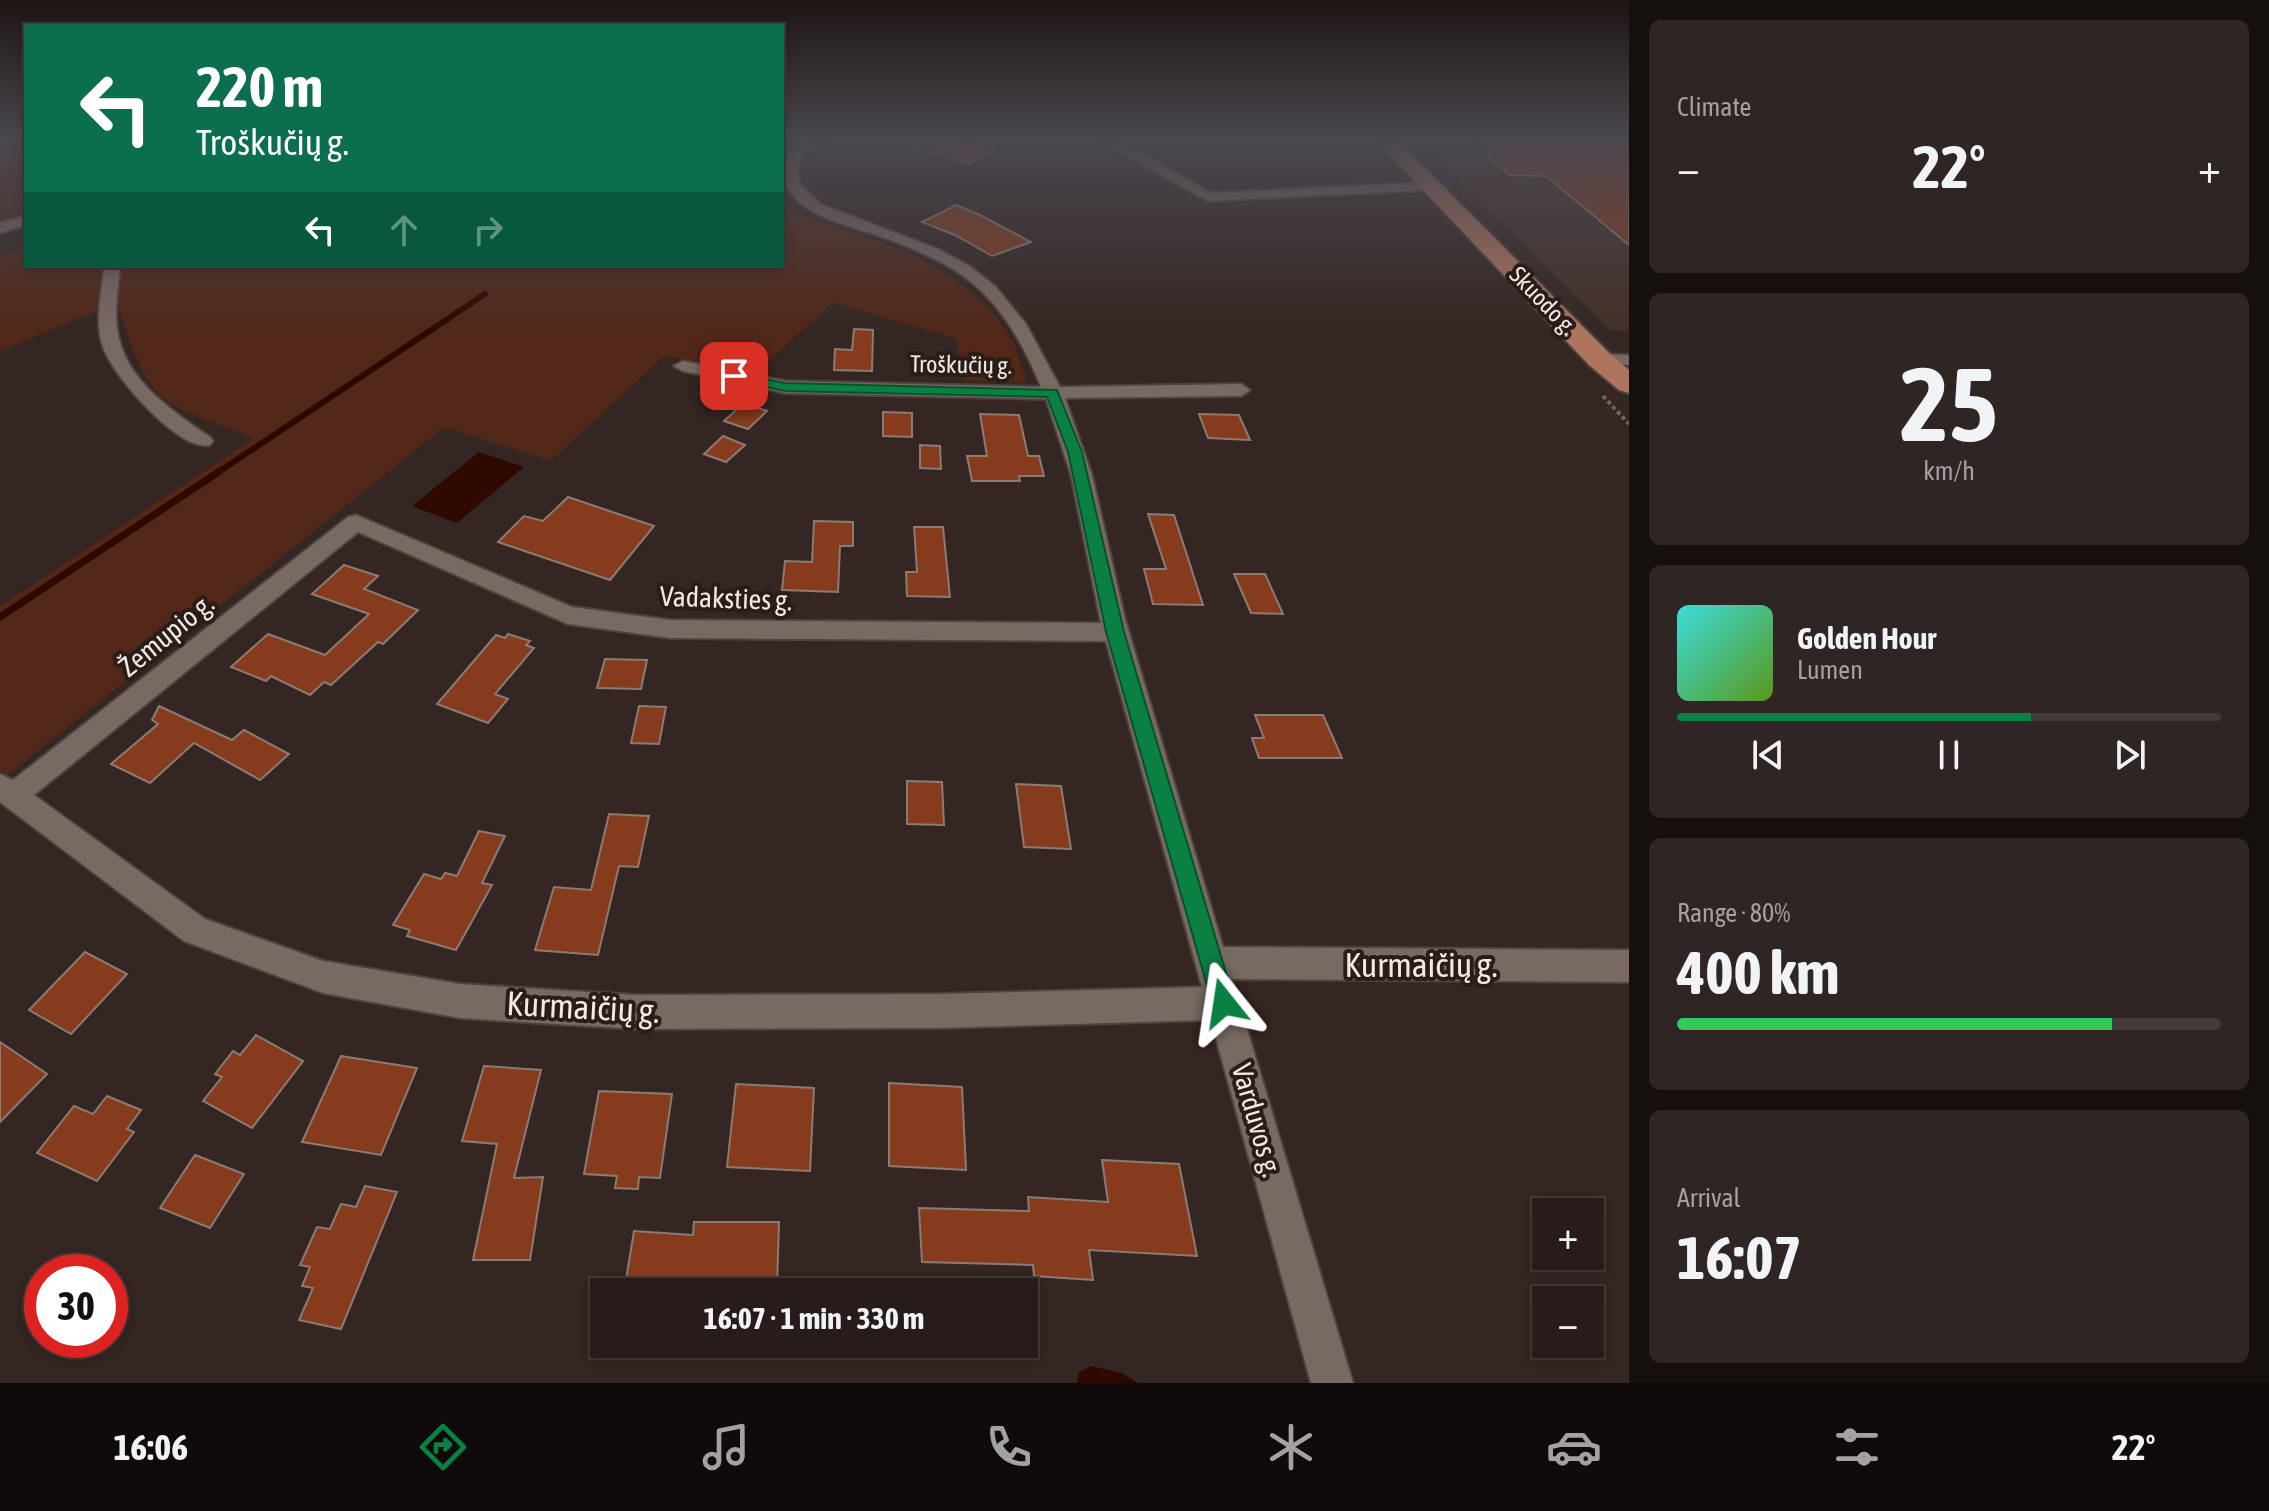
<!DOCTYPE html>
<html lang="en">
<head>
<meta charset="utf-8">
<style>
  body { margin:0; font-family:"Asap Condensed",sans-serif; background:#2f2523; color:#f1f3f6; height:100vh; display:flex; flex-direction:column; font-size:30px; white-space:nowrap }
  * { box-sizing:border-box; margin:0 }
  p { font-size:26px; color:#a4a1a2 }
  .icon { flex:none; width:44px; height:44px; fill:none; stroke:currentColor; stroke-width:2; stroke-linecap:round; stroke-linejoin:round }
  .map { position:relative; flex:1; overflow:hidden }
  .sheet { display:flex; flex-direction:column; gap:20px; padding:20px; background:#150f0e; width:640px }
  .sheet>* { flex:none }
  .top-card { position:absolute; left:24px; top:24px; width:760px; height:244px; border-radius:0px; box-shadow:0 4px 12px #0003,0 0 0 2px #433a39; background:#0b6e4f; color:#fff; overflow:hidden }
  .tools { position:absolute; left:1532px; top:1198px; display:grid; gap:16px }
  .tools a { display:grid; place-items:center; width:72px; height:72px; border-radius:0px; background:#271c1a; box-shadow:0 4px 12px #0003,0 0 0 2px #433a39; font-size:40px }
  .speed { position:absolute; left:24px; top:1254px; display:flex; gap:16px; font-size:40px; font-weight:700; text-align:center }
  .speed>* { display:grid; place-content:center; width:104px; height:104px; border-radius:50%; background:#271c1a; box-shadow:0 4px 12px #0003,0 0 0 2px #433a39; line-height:1 }
  .speed .limit { border:12px solid #d22; background:#fff; color:#111 }
  .pin { position:absolute; display:grid; place-items:center; width:68px; height:68px; color:#fff; margin:-34px; border-radius:16px; box-shadow:0 4px 12px #0006 }
  .me { position:absolute; width:88px; margin:-44px; rotate:345deg; stroke-linejoin:round; filter:drop-shadow(0 0 6px #0008) }
  .turn { display:flex; align-items:center; gap:28px; height:168px; padding:0 40px; font-size:36px }
  .turn .icon { width:104px; height:104px; stroke-width:2.5 }
  .turn b { display:block; font-size:56px; line-height:68px }
  .lanes { display:flex; align-items:center; height:76px; padding:0 40px; background:#0003; justify-content:center; gap:40px; direction:ltr }
  .lanes .off { opacity:.35 }
  .big { font-size:60px; font-weight:700; line-height:1.1 }
  .sheet .card { flex:1; display:flex; flex-direction:column; justify-content:center; gap:12px; min-width:0; padding:0 28px; border-radius:12px; background:#2f2523 }
  .sheet .dial { align-items:center; gap:0 }
  .dial b { font-size:104px; line-height:1 }
  .song { display:flex; align-items:center; gap:24px }
  .cover { width:96px; height:96px; border-radius:12px; background:linear-gradient(135deg,hsl(180 70% 55%),hsl(90 70% 35%)) }
  .played { height:8px; border-radius:4px; background:linear-gradient(90deg,#0b8043 65%,#433a39 65%) }
  .keys { display:flex; justify-content:space-around; direction:ltr }
  .heat { display:flex; justify-content:space-between; align-items:center; font-size:44px; direction:ltr }
  .charge { height:12px; border-radius:6px; background:linear-gradient(90deg,#34c759 80%,#433a39 0) }
  .trip { position:absolute; left:590px; top:1278px; width:448px; height:80px; border-radius:0px; background:#271c1a; box-shadow:0 4px 12px #0003,0 0 0 2px #433a39; font-weight:700; line-height:80px; text-align:center }
  .dock { display:flex; height:128px; justify-content:space-around; align-items:center; background:#100b0a; color:#a4a1a2 }
  .dock .icon { width:56px; height:56px }
  .dock .active { color:#0b8043 }
  .dock b { font-size:36px; color:#f1f3f6 }
  main { display:flex; flex:1; min-height:0 }
  .map>svg:first-child { display:block }
  .built { fill:#433029 }
  .green { fill:#512718 }
  .water { fill:#2f0800 }
  .lines { fill:none; stroke-linecap:round; stroke-linejoin:round }
  .stream-far1 { stroke:#2f0800; stroke-width:6 }
  .stream { stroke:#2f0800; stroke-width:7 }
  .building { fill:#863b1d; stroke:#8b7b75; stroke-width:2 }
  .minor-casing { stroke:#4f433f; stroke-width:4 }
  .primary-casing { stroke:#4f433f; stroke-width:4 }
  .path { stroke:#706460; stroke-width:4; stroke-dasharray:4 3; stroke-linecap:butt }
  .minor { fill:#796963; fill-rule:evenodd }
  .primary { fill:#af745e; fill-rule:evenodd }
  .route { fill:#0b8043; stroke:#07532c; stroke-width:2 }
  .labels { text-anchor:middle; stroke-width:8; stroke-linejoin:round; paint-order:stroke }
  .far-street-label { font-size:24px; fill:#f2e8e5; stroke:#2a1d18 }
  .street-label { font-size:28px; fill:#f2e8e5; stroke:#2a1d18 }
  .near-street-label { font-size:34px; fill:#f2e8e5; stroke:#2a1d18 }
</style>
</head>
<body>
<main>
<div class="map">
<svg width="1629" height="1383" viewBox="0 0 1629 1383">
  <rect width="100%" height="100%" fill="#342622"/>
  <path class="built" d="M1417,140H1629V331L1610,330Z"/>
  <g class="green">
    <path d="M0,140H26V216L0,224Z"/>
    <path d="M782,201C796,217 823,222 843,229C907,250 972,276 1010,336C1018,350 1021,368 1027,383L965,381L956,339L832,302L757,373L664,356L551,461L445,427L0,781V606L254,438C228,427 198,419 173,405C142,388 126,334 118,302L0,351V256L26,248V266H782Z"/>
  </g>
  <g class="water">
    <path d="M479,452L524,467L457,523L412,506Z"/>
    <path d="M1091,1366L1122,1373L1138,1383H1077L1078,1373Z"/>
  </g>
  <g class="lines">
    <path class="stream-far1" d="M217,473L485,294"/>
    <path class="stream" d="M0,617L220,471"/>
  </g>
  <g class="building">
    <path d="M909,140H962L995,149L970,164L908,145Z"/>
    <path d="M1469,140H1629V245L1546,176L1510,175Z"/>
    <path d="M956,205L980,215L1031,242L992,256L957,236L922,222Z"/>
    <path d="M854,329L873,330L872,371L834,370L835,349L852,350Z"/>
    <path d="M744,403L767,411L748,429L724,421Z"/>
    <path d="M883,412L912,413V437L883,436Z"/>
    <path d="M980,414L1019,415L1028,456H1039L1044,476H1019L1020,481H972L967,456H987Z"/>
    <path d="M1199,414L1239,415L1250,440L1208,438Z"/>
    <path d="M723,436L745,445L726,462L704,454Z"/>
    <path d="M920,445L940,446L941,469L920,468Z"/>
    <path d="M568,497L654,526L610,580L498,542L524,516L543,521Z"/>
    <path d="M1148,514L1174,515L1203,605L1153,604L1144,569H1166Z"/>
    <path d="M814,521L853,522V546H840L838,592L782,590L785,561L812,562Z"/>
    <path d="M914,527H943L950,597L907,596L906,572H917Z"/>
    <path d="M344,565L378,576L364,589L418,610L383,644L378,642L331,685L324,682L310,695L271,676L266,681L231,667L268,634L325,655L369,614L312,594Z"/>
    <path d="M1234,574H1265L1283,614L1251,613Z"/>
    <path d="M508,634L530,641L526,645L534,648L495,694L508,699L488,723L437,704L496,635L505,638Z"/>
    <path d="M605,659L647,660L641,689L597,688Z"/>
    <path d="M159,706L232,740L244,730L289,754L260,780L194,743L150,783L111,764L158,724L152,720Z"/>
    <path d="M639,706L666,707L659,744L631,743Z"/>
    <path d="M1255,715H1323L1342,758H1259L1252,738H1264Z"/>
    <path d="M907,781L942,782L944,825L907,824Z"/>
    <path d="M1016,784L1061,786L1071,849L1024,847Z"/>
    <path d="M609,814L649,816L638,867L619,866L598,955L535,950L554,887L591,890Z"/>
    <path d="M479,831L505,836L482,883L492,885L456,950L407,936L410,930L393,925L424,874L441,879L445,873L457,876Z"/>
    <path d="M85,952L127,974L71,1034L29,1010Z"/>
    <path d="M256,1035L303,1061L252,1128L203,1101L222,1077L215,1074L233,1051L240,1055Z"/>
    <path d="M0,1042L47,1074L0,1122Z"/>
    <path d="M341,1056L417,1068L381,1155L302,1142Z"/>
    <path d="M484,1066L541,1070L514,1178L543,1177L530,1260H473L497,1144L462,1141Z"/>
    <path d="M889,1083L962,1087L966,1170L889,1166Z"/>
    <path d="M736,1084L814,1088L810,1171L727,1167Z"/>
    <path d="M599,1091L672,1094L660,1178L639,1177L638,1189L615,1188L617,1176L584,1174Z"/>
    <path d="M107,1096L141,1110L127,1129L134,1132L97,1181L37,1153L74,1106L93,1114Z"/>
    <path d="M195,1155L244,1174L210,1228L160,1208Z"/>
    <path d="M1102,1160L1179,1164L1197,1256L1089,1250L1093,1280L1034,1276L1033,1265L922,1262L919,1208L1029,1211L1028,1197L1108,1202Z"/>
    <path d="M365,1186L397,1192L341,1329L299,1320L313,1288L302,1286L310,1267L300,1265L317,1227L330,1229L341,1204L356,1207Z"/>
    <path d="M694,1222H779L777,1287H666L665,1292H624L634,1231L693,1235Z"/>
  </g>
  <g class="lines">
    <defs>
      <g id="minor">
        <path d="M816,140H833L802,154L798,167L799,183L820,204L938,249L971,267L996,287L1026,324L1060,387L1241,384L1250,390L1241,396L1065,398L1092,475L1125,619L1223,947L1629,950V982L1232,979L1353,1383H1311L1211,1020L939,1028L636,1029L460,1018L323,993L184,941L0,802V774L13,780L348,517L356,515L572,607L670,620L1101,623L1071,475L1046,399L785,393L683,371L674,366L683,361L785,381L1041,387C1025,348 1004,308 970,281C946,262 916,250 888,239C849,224 764,212 789,152ZM358,532L568,624L670,638L1106,641L1202,987L939,994L636,995L460,984L323,961L205,919L34,795Z"/>
        <path d="M1090,140H1107L1137,150L1211,193L1432,182L1439,186L1432,190L1208,201L1127,156Z"/>
        <path d="M26,216V225L0,233V223Z"/>
        <path d="M104,266H120C119,286 114,307 117,328C123,379 171,410 210,437L213,441L210,445C180,453 112,375 103,347C94,321 102,293 104,266Z"/>
        <path d="M1599,354L1629,355V365L1593,363L1590,359Z"/>
      </g>
      <path id="primary" d="M1376,140H1397L1609,353L1629,370V393L1619,390L1589,365Z"/>
    </defs>
    <use href="#minor" class="minor-casing"/>
    <use href="#primary" class="primary-casing"/>
    <path class="path" d="M1603,396L1629,424"/>
    <use href="#minor" class="minor"/>
    <use href="#primary" class="primary"/>
  </g>
  <linearGradient id="sky" x2="0" y2="1"><stop stop-color="#1d1513"/><stop offset="0.42" stop-color="#4a474f"/><stop offset="1" stop-color="#4a474f" stop-opacity="0"/></linearGradient>
  <rect width="1629" height="333" fill="url(#sky)"/>
  <path class="route" d="M734,373L785,383L1057,390L1082,452L1124,632L1235,1003L1232,1011L1224,1015L1216,1011L1212,1003L1106,632L1068,452L1047,397L785,391L730,379L728,376Z"/>
  <g class="labels">
    <g class="far-street-label">
      <text transform="translate(1543 301) rotate(46)" y="8">Skuodo g.</text>
      <text transform="translate(961 365) rotate(1)" y="8">Troškučių g.</text>
    </g>
    <g class="street-label">
      <text transform="translate(726 598) rotate(2)" y="10">Vadaksties g.</text>
      <text transform="translate(166 635) rotate(-39)" y="10">Žemupio g.</text>
      <text transform="translate(1257 1120) rotate(74)" y="10">Varduvos g.</text>
    </g>
    <g class="near-street-label">
      <text x="1421" y="977">Kurmaičių g.</text>
      <text transform="translate(583 1007) rotate(3)" y="12">Kurmaičių g.</text>
    </g>
  </g>
</svg>
<div class="tools">
<a>+</a>
<a>−</a>
</div>
<div class="speed"><div class="limit">30</div></div>
<div class="pin" style="left:734px;top:376px;background:#d93025"><svg class="icon" aria-label="arrive" viewBox="0 0 24 24"><path d="M6 21V4h12l-3 4 3 4H6"/></svg></div>
<svg class="me" style="left:1224px;top:1003px" viewBox="-20 -20 40 40"><path d="M0-17L14 15 0 8-14 15z" fill="#0b8043" stroke="#fff" stroke-width="4"/></svg>
<div class="trip">16:07 · 1 min · 330 m</div>
<div class="top-card">
<div class="turn"><svg class="icon" aria-label="left" viewBox="0 0 24 24"><path d="M17 20v-9H6M10 6l-5 5 5 5"/></svg><div><b>220 m</b>Troškučių g.</div></div>
<div class="lanes"><svg class="icon" aria-label="left" viewBox="0 0 24 24"><path d="M17 20v-9H6M10 6l-5 5 5 5"/></svg><svg class="icon off" aria-label="ahead" viewBox="0 0 24 24"><path d="M12 20V5M6 11l6-6 6 6"/></svg><svg class="icon off" aria-label="right" viewBox="0 0 24 24"><path d="M7 20v-9h11M14 6l5 5-5 5"/></svg></div>
</div>
</div>
<section class="sheet">
<div class="card"><p>Climate</p>
<div class="heat"><a>−</a><b class="big">22°</b><a>+</a></div>
</div>
<div class="card dial"><b>25</b><p>km/h</p></div>
<div class="card">
<div class="song"><i class="cover"></i><div><b>Golden Hour</b><p>Lumen</p></div></div>
<div class="played"></div>
<div class="keys"><svg class="icon" aria-label="previous" viewBox="0 0 24 24"><path d="M18 5L8 12l10 7zM5 5v14"/></svg><svg class="icon" aria-label="pause" viewBox="0 0 24 24"><path d="M8 5v14M16 5v14"/></svg><svg class="icon" aria-label="next" viewBox="0 0 24 24"><path d="M6 5l10 7-10 7zM19 5v14"/></svg></div>
</div>
<div class="card"><p>Range · 80%</p><b class="big">400 km</b><div class="charge"></div></div>
<div class="card"><p>Arrival</p><b class="big">16:07</b></div>
</section>
</main>
<nav class="dock">
<b>16:06</b>
<svg class="icon active" aria-label="directions" viewBox="0 0 24 24"><path d="M12 3l9 9-9 9-9-9zM9 14v-3h6M13 9l2 2-2 2"/></svg>
<svg class="icon" aria-label="music" viewBox="0 0 24 24"><path d="M9 18V5l10-2v13"/><circle cx="6" cy="18" r="3"/><circle cx="16" cy="16" r="3"/></svg>
<svg class="icon" aria-label="phone" viewBox="0 0 24 24"><path d="M5 4h4l2 5-3 2q2 4 5 5l2-3 5 2v4C11 20 4 13 5 4z"/></svg>
<svg class="icon" aria-label="climate" viewBox="0 0 24 24"><path d="M12 3v18M4 7l16 10M4 17L20 7"/></svg>
<svg class="icon" aria-label="car" viewBox="0 0 24 24"><path d="M5 17H2v-5l4-1 3-4h7l3 4 3 1v5h-3M9 17h6M6 11h13"/><circle cx="7" cy="17" r="2"/><circle cx="17" cy="17" r="2"/></svg>
<svg class="icon" aria-label="filters" viewBox="0 0 24 24"><path d="M4 7h16M4 17h16"/><circle cx="9" cy="7" r="2"/><circle cx="15" cy="17" r="2"/></svg>
<b>22°</b>
</nav>
</body>
</html>
